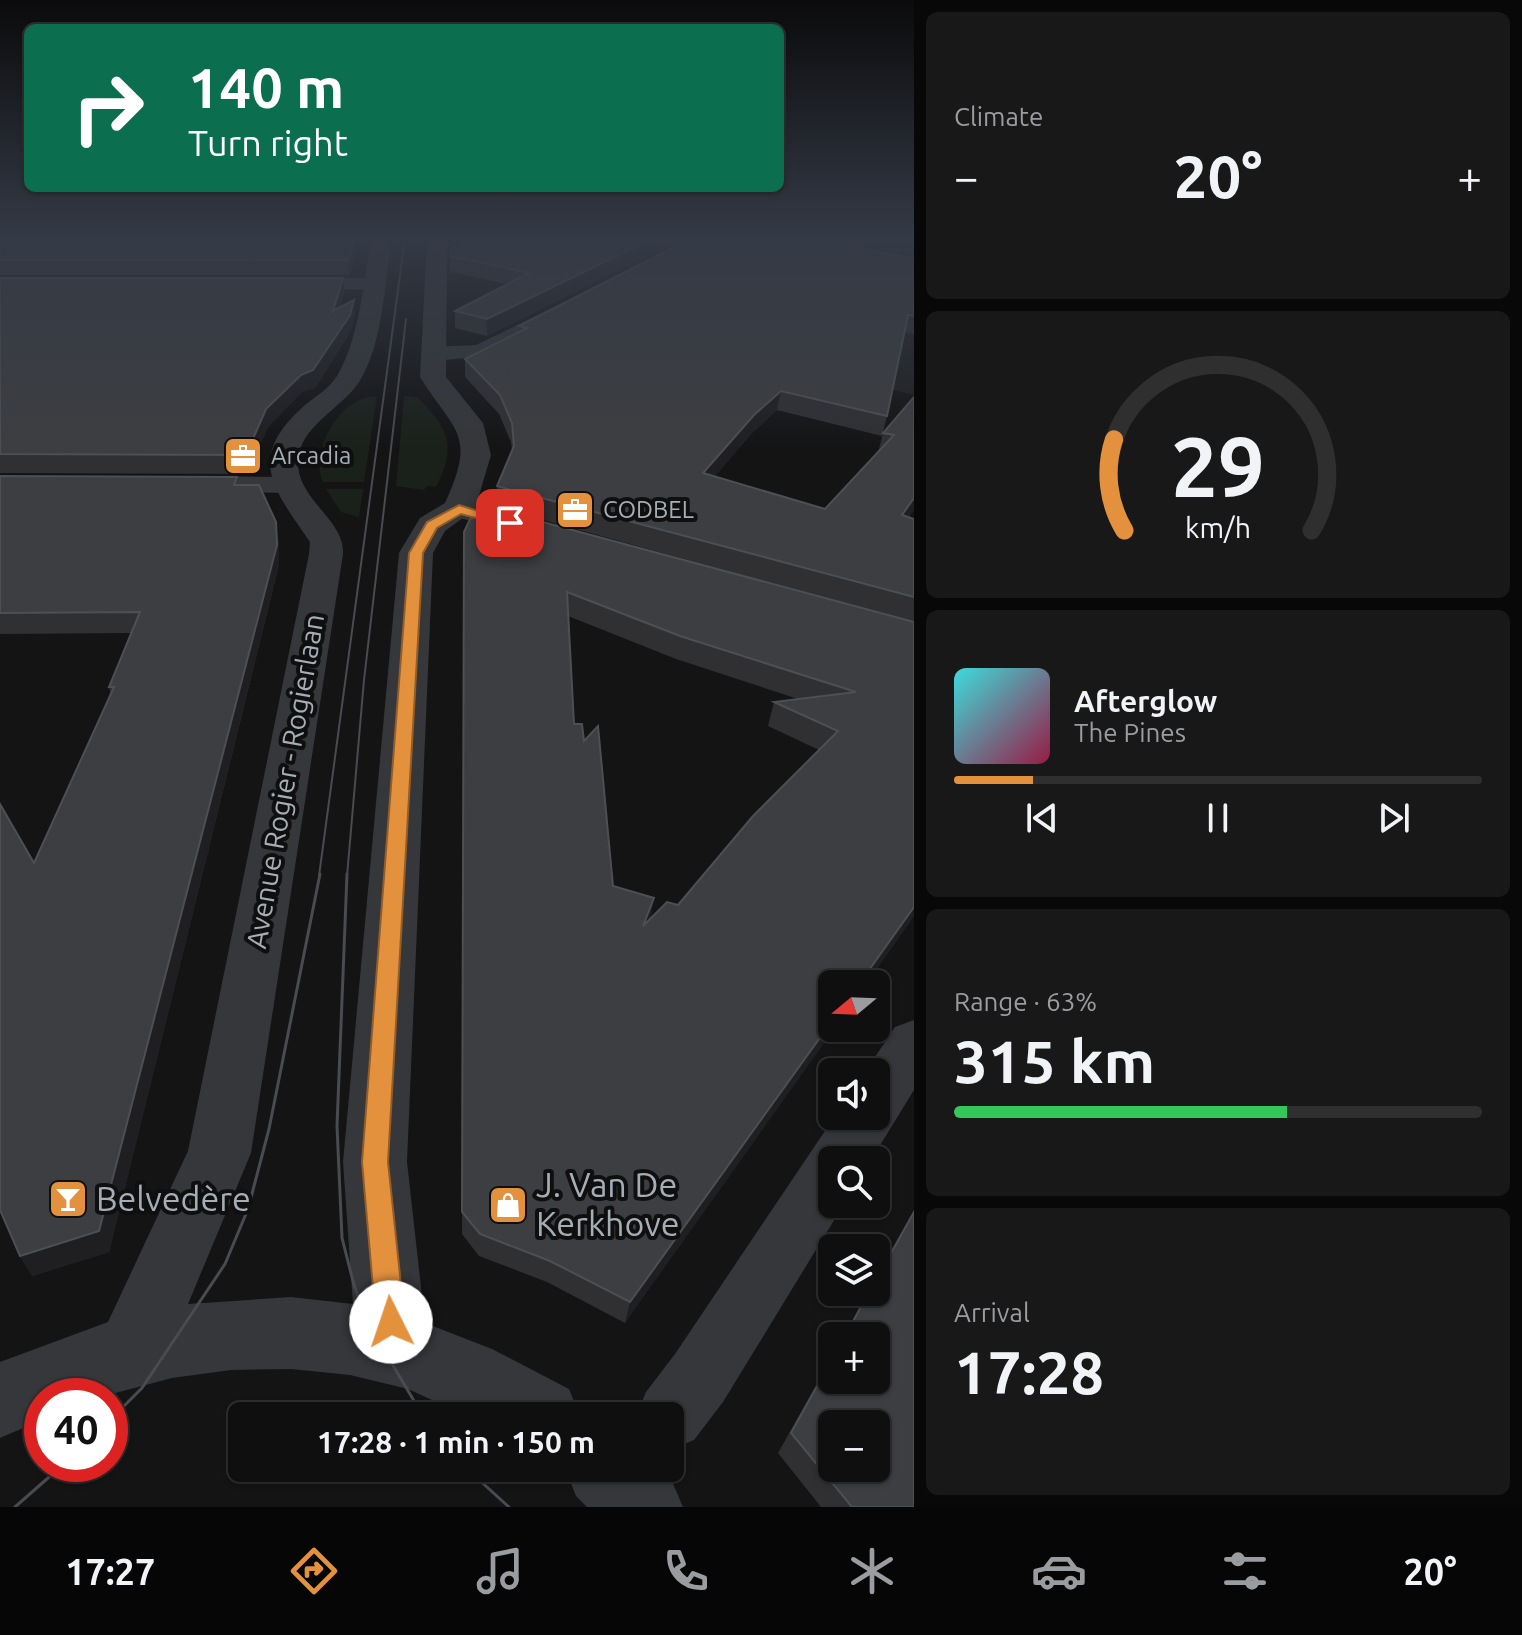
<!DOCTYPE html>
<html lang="en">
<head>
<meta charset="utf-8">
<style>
  body { margin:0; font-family:Ubuntu,sans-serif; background:#181819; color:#f1f3f6; height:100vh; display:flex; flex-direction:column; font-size:30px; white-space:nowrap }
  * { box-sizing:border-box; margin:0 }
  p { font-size:26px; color:#9b9c9f }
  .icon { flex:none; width:44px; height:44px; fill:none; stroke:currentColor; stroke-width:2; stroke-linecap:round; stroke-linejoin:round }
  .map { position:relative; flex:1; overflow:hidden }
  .details { display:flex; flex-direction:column; gap:12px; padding:12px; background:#080809; width:608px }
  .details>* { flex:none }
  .hud { position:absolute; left:24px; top:24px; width:760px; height:168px; border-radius:12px; box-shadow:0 2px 6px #0004,0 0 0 2px #2f2f30; background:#0b6e4f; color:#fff; overflow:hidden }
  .needle { width:52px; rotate:251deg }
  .controls { position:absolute; left:818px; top:970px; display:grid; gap:16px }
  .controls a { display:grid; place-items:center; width:72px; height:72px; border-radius:12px; background:#0f0f10; box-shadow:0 2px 6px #0004,0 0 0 2px #2f2f30; font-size:40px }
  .speed { position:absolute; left:24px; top:1378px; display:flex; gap:16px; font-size:40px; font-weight:700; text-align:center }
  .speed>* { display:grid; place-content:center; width:104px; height:104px; border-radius:50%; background:#0f0f10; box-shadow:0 2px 6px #0004,0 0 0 2px #2f2f30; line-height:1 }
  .speed .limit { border:12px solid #d22; background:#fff; color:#111 }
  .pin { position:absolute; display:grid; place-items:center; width:68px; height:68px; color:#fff; margin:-34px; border-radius:16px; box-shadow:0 4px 12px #0006 }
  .me { position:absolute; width:88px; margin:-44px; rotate:356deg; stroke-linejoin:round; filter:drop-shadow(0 0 6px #0008) }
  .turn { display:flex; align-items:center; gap:28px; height:168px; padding:0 32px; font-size:36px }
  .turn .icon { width:104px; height:104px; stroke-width:2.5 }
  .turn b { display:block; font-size:56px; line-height:68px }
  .big { font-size:60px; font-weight:600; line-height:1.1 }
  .details .tile { flex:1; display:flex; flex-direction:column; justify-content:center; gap:12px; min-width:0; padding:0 28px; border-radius:12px; background:#181819 }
  .details .dial { align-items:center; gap:0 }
  .dial svg { height:208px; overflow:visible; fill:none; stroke:#2f2f30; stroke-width:7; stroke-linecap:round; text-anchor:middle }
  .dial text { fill:#f1f3f6; stroke:none }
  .song { display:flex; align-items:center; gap:24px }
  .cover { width:96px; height:96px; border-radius:12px; background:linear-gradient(135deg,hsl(180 70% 55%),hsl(340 70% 35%)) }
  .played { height:8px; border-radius:4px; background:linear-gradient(90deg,#e4913d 15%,#2f2f30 15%) }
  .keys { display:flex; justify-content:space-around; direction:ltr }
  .heat { display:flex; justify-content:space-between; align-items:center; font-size:44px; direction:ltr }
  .charge { height:12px; border-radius:6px; background:linear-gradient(90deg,#34c759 63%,#2f2f30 0) }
  .trip { position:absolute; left:228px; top:1402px; width:456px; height:80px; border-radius:12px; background:#0f0f10; box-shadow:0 2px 6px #0004,0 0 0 2px #2f2f30; font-weight:600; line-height:80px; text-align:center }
  .menu { display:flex; height:128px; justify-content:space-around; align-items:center; background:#060606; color:#9b9c9f }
  .menu .icon { width:56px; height:56px }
  .menu .active { color:#e4913d }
  .menu b { font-size:36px; color:#f1f3f6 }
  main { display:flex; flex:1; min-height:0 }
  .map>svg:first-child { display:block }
  .built { fill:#202022 }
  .green { fill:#1a201a }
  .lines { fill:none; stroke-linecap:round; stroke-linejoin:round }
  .minor { fill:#35373a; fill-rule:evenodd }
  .tertiary { fill:#35373a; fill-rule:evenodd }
  .tram-far1 { stroke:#484b4f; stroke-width:2 }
  .tram { stroke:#484b4f; stroke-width:3 }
  .wall { fill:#303033; fill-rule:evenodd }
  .shaded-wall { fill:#1f1f21 }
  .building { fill:#3d3e41; stroke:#4d4f53; stroke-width:2; fill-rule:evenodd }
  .route { fill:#e4913d; stroke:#945e28; stroke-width:2 }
  .labels { text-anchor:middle; stroke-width:8; stroke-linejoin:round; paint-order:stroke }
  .far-poi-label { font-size:24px; fill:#a6adb5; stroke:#0f0f10; text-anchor:start }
  .street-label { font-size:28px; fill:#a6adb5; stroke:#0f0f10 }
  .near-poi-label { font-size:34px; fill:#a6adb5; stroke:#0f0f10; text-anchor:start }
</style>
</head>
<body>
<main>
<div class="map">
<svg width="914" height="1507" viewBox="0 0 914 1507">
  <rect width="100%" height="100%" fill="#141415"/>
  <path class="built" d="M914,309V395L865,383Z"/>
  <g class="green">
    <path d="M377,396L364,482H323C309,450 340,396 377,396Z"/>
    <path d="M404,396L417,397C448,428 458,445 436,487L427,486L424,490L396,486Z"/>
    <path d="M326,489H363L359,517L341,512Z"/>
  </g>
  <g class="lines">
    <g class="minor">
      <path d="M288,278H372L382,284L372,290L281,288L278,284Z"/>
      <path d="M567,301L574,303L577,307L574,311L489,356L432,361L421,354L432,347L476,345Z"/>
      <path d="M186,476L286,477L296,479L300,485L296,491L286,493L176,490L172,484L176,478Z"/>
      <path d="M459,500L548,524L552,530L548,536L537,539L449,515L444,509L449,503Z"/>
      <path d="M914,1020V1090L871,1160H832V1204H844L723,1402L694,1440L670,1450V1416H636L646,1392L675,1354L835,1116H876V1072H865L895,1027Z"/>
    </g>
    <g class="tertiary">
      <path d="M372,238H392C384,283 384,342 359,382C342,409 298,426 298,463C298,500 345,520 343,554L251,1153L188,1304L291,1297L353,1304L343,1162L399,553L420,518L445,503C477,433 455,433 420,377L427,238H447L446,377L483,423L491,455L475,509L445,531L433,553L407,1162L425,1323L492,1349L569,1389L580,1416H467L408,1389L350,1375L291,1369L231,1370L172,1378L104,1396H42V1420L0,1438V1362L108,1322L188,1151L309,554L310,542C273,488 245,458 305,405C316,396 329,389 337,376C360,337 363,282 372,238Z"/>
      <path d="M565,1468H660L671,1479L683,1507H587L576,1496Z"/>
    </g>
    <g class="tram-far1">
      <path d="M319,876L405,238"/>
      <path d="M347,876L364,680L406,319"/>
    </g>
    <g class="tram">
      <path d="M347,874L337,1126L342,1238L354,1285L369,1325L423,1416"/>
      <path d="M110,1420L142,1388L225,1264L248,1209L269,1129L320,874"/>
      <path d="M466,1468L509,1507"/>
      <path d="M15,1507L64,1464"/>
    </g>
  </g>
  <g class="wall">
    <path d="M0,238H361L349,275H0Z"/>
    <path d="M682,238L487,336L455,328V311L507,284L450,272V250Z"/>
    <path d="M813,238H914V256Z"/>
    <path d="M914,258V334L904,332L887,416L882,436L777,410L751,434L715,476L825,509L878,453L883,433L914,397V510L909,517L914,519V916L866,984H832L625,1323L547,1282L479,1256L462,1234L464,532L895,617L496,507L497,486L512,451L511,442L499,414L465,377V359L519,332V326ZM568,616L676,659L798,699L774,702L768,726L819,750L678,905L650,919L654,898L613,886L584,741L574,724Z"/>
    <path d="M0,278H343L344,293L340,307L354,300L355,315L351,331L315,388L302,392L268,427L248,474L0,473Z"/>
    <path d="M0,476L239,485L279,542V565L109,1252L32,1276L20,1256L34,863L111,694L109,687L131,633L0,634Z"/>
    <path d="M914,1210V1507H821L778,1453L832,1357V1380L876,1336H844L868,1292H876V1278Z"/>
  </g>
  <g class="shaded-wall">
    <path d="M356,238H361L349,275L348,260Z"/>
    <path d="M654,238H682L487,336V319Z"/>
    <path d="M343,278L344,293L334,327L333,311Z"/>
    <path d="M354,300L355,315L351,331L315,388L302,392L268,427L248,474L246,455L266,409Z"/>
    <path d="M781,391L777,410L751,434L700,494L703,473L754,415Z"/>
    <path d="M914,498V510L895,537L902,515Z"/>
    <path d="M276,522L279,542V565L109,1252L32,1276L20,1256Z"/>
    <path d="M654,898L650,923L643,926Z"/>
    <path d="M914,907V916L866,984H859Z"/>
    <path d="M832,1021V1028H835L625,1323L630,1302Z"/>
  </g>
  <g class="building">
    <path d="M0,238H356L348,260H0Z"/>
    <path d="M473,238H654L487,319L455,311L529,273L450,256V250Z"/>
    <path d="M692,238H806L914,258V316L908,315L887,416L781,391L754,415L703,473L825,509L894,435L883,433L914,397V498L902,515L914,519V597L497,486L514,446L512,423L500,395L465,359L527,328L519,326Z"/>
    <path d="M0,278H343L333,311L354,300L350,315L313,370L301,375L266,409L246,455L0,454Z"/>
    <path d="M0,476L237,477L234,485H259L276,522L277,545L99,1231L20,1256L0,1210V804L34,863L114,687H109L140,612L0,613Z"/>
    <path d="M487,507L914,622V907L859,984H832V1021L630,1302L550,1261L480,1234L462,1212L464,532L470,519L482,516ZM567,592L680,636L856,692L774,702L838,731L753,816L678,905L667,902L643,926L654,898L613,886L598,726L584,741L582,724H574Z"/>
    <path d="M914,1212V1507H852L791,1433L832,1359V1380H876V1336H845L869,1292H876V1280ZM832,1424H876V1468H832Z"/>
  </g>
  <linearGradient id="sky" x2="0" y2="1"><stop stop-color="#0b0b0c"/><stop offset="0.53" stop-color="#343a46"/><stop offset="1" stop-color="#343a46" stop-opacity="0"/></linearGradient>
  <rect width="914" height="449" fill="url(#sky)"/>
  <path class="route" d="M459,505L517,523L510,527L461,514L437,528L423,553L388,1162L405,1322L401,1332L391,1337L380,1332L376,1322L362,1162L409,553L427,522Z"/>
  <defs>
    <symbol id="office-square" viewBox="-11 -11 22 22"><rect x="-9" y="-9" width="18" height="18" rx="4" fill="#e4913d" stroke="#0f0f10"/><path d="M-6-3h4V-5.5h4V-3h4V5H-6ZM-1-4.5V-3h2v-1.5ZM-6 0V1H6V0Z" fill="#fff"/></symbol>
    <symbol id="bar-square" viewBox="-11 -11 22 22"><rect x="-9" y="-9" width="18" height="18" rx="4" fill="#e4913d" stroke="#0f0f10"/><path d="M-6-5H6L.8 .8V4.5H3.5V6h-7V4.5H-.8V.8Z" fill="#fff"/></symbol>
    <symbol id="shop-square" viewBox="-11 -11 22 22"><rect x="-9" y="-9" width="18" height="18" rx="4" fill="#e4913d" stroke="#0f0f10"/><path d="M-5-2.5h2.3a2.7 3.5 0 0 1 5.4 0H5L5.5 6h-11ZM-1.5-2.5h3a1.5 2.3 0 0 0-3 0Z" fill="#fff"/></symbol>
  </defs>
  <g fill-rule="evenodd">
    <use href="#office-square" x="221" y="434" width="44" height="44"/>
    <use href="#office-square" x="553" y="488" width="44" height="44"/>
    <use href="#bar-square" x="46" y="1177" width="44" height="44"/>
    <use href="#shop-square" x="486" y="1183" width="44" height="44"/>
  </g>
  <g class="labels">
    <g class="far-poi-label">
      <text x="271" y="464">Arcadia</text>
      <text x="603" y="518">CODBEL</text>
    </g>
    <g class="street-label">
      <text transform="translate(285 781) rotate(-80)" y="10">Avenue Rogier - Rogierlaan</text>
    </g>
    <g class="near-poi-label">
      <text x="536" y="1197">J. Van De<tspan x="536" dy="39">Kerkhove</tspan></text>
      <text x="96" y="1211">Belvedère</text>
    </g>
  </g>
</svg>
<div class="controls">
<a><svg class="needle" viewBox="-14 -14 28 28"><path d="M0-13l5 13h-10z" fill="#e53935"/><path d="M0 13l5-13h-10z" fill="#9b9c9f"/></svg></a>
<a><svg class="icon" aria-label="sound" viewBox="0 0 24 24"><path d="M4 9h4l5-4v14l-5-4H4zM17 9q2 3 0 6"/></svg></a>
<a><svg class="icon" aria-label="search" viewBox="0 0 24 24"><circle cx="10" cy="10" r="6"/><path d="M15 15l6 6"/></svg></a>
<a><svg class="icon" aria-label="layers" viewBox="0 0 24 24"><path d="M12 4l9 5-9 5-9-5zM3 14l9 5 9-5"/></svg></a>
<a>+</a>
<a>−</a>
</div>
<div class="speed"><div class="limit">40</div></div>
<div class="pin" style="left:510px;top:523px;background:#d93025"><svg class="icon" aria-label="arrive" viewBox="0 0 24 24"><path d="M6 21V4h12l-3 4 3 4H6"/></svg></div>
<svg class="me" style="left:391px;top:1322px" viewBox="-20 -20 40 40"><circle r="19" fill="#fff"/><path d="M0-13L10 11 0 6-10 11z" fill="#e4913d"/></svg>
<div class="trip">17:28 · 1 min · 150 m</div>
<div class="hud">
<div class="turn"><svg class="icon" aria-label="right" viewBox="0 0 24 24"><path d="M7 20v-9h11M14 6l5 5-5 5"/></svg><div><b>140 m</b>Turn right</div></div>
</div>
</div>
<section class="details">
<div class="tile"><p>Climate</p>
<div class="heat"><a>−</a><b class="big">20°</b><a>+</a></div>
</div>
<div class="tile dial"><svg viewBox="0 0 100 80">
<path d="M14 69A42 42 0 1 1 86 69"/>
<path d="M14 69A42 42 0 0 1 10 34" stroke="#e4913d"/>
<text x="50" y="56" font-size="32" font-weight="700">29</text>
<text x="50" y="72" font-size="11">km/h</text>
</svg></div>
<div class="tile">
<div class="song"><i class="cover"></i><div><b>Afterglow</b><p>The Pines</p></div></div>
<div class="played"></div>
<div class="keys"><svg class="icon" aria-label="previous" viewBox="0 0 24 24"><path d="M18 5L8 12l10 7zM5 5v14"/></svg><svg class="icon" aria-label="pause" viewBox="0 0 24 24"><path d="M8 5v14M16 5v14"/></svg><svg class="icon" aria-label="next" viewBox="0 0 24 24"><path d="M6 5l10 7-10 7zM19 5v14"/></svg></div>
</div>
<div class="tile"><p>Range · 63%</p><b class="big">315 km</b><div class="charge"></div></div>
<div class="tile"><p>Arrival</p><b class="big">17:28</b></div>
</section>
</main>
<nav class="menu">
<b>17:27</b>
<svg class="icon active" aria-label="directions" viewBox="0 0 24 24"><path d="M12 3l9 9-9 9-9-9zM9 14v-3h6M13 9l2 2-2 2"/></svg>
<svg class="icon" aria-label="music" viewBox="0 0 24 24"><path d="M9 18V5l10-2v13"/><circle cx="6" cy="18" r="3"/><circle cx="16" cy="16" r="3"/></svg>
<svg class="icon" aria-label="phone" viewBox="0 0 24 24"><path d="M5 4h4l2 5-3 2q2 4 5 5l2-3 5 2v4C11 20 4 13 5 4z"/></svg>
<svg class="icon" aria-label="climate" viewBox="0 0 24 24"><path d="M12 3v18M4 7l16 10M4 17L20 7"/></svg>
<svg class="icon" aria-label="car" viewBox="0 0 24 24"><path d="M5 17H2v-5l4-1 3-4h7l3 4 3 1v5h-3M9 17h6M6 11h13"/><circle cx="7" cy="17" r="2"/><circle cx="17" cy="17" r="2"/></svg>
<svg class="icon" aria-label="filters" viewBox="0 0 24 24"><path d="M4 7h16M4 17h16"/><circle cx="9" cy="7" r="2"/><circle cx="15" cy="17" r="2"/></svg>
<b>20°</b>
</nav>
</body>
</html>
